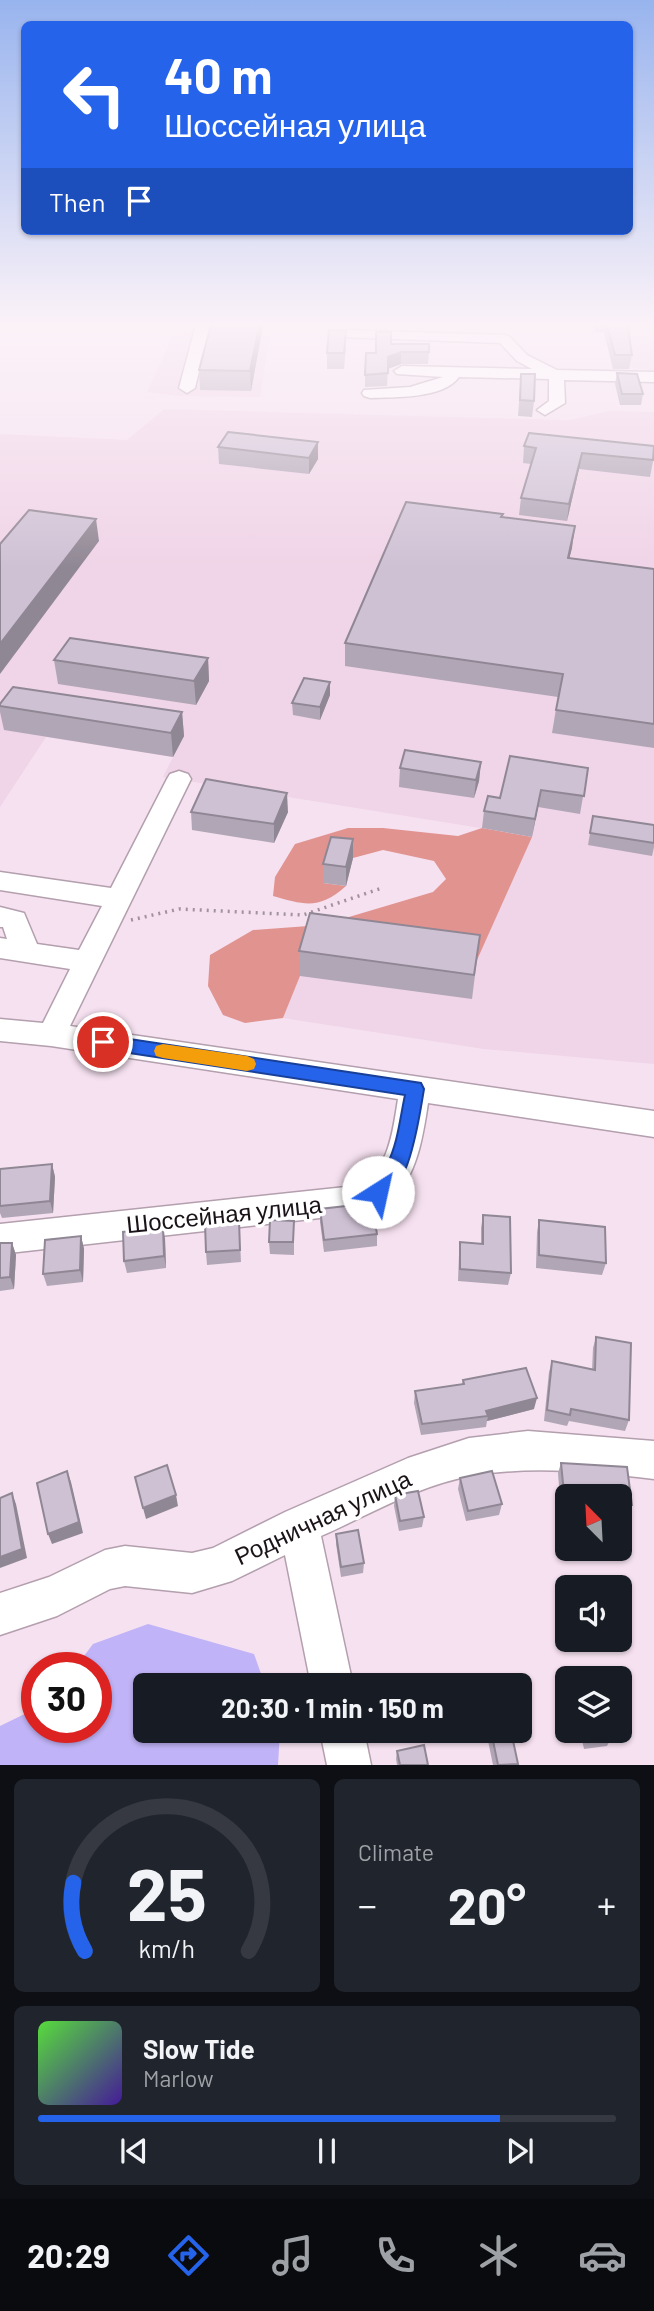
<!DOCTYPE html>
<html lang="en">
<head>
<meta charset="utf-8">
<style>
  body { margin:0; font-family:Barlow,sans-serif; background:#20242c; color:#f1f3f6; height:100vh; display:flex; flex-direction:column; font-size:26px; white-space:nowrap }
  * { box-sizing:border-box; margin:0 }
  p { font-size:23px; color:#9ea1a6 }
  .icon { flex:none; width:38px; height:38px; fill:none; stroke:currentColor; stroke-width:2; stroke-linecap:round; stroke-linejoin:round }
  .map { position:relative; height:1765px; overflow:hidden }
  .drawer { display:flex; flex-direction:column; gap:14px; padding:14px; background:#0d0f14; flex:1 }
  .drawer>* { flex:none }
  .top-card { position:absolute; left:21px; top:21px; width:612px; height:214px; border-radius:10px; box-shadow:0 2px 5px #0004; background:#2563eb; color:#fff; overflow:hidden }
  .needle { width:46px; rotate:336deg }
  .fabs { position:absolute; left:555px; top:1484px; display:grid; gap:14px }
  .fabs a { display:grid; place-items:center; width:77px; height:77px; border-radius:10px; background:#171b24; box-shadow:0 2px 5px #0004; font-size:35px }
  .speed { position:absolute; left:21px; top:1652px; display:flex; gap:14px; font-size:35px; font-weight:700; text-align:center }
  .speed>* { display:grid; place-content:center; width:91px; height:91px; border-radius:50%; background:#171b24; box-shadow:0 2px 5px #0004; line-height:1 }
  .speed .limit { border:10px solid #d22; background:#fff; color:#111 }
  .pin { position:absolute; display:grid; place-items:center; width:60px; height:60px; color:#fff; margin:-30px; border:4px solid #fff; border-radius:50%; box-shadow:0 2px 7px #0007 }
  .me { position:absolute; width:77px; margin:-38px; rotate:35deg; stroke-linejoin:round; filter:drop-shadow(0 0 5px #0008) }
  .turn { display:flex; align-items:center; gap:24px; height:147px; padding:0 28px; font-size:32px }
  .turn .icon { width:91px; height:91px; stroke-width:2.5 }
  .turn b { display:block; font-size:49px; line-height:60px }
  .then { display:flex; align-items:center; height:66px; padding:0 28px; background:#0003; gap:14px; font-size:26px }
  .big { font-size:52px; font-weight:700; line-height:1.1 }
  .drawer .widget { flex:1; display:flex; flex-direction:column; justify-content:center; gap:10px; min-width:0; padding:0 24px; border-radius:10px; background:#20242c }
  .drawer .dial { align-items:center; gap:0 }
  .dial svg { height:182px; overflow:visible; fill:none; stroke:#363941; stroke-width:7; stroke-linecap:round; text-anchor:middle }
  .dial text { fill:#f1f3f6; stroke:none }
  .song { display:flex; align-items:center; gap:21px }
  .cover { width:84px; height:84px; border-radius:10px; background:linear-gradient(135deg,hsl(110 70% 55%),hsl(260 70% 35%)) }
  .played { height:7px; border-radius:4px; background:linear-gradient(90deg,#2563eb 80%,#363941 80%) }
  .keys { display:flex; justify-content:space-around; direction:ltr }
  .heat { display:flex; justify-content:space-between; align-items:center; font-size:38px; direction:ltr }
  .drawer .tiles { flex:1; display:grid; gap:14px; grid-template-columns:1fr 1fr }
  .widget:last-child { grid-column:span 2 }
  .trip { position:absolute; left:133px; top:1673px; width:399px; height:70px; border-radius:10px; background:#171b24; box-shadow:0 2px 5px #0004; font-weight:700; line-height:70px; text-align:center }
  .menu { display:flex; height:112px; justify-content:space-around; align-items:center; background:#090b0e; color:#9ea1a6 }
  .menu .icon { width:49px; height:49px }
  .menu .active { color:#2563eb }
  .menu b { font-size:32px; color:#f1f3f6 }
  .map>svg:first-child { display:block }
  .built { fill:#f0d4e7 }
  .forest { fill:#e19390 }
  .water { fill:#c0b3f7 }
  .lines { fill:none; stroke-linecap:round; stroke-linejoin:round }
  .minor-casing { stroke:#b39fad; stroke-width:3 }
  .path { stroke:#a2929d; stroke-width:3.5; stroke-dasharray:2 5; stroke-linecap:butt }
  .minor { fill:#fff; fill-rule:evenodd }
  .wall { fill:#b1a6b6 }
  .shaded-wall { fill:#908794 }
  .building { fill:#cec1d4; stroke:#908794; stroke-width:2 }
  .route { fill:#2563eb; stroke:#184099; stroke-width:2 }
  .slow { fill:#f59e0b }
  .labels { text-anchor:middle; stroke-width:7; stroke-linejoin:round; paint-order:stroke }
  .near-street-label { font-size:24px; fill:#1a1318; stroke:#fff }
</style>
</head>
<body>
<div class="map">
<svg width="654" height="1765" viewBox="0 0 654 1765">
  <rect width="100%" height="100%" fill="#f6e1f0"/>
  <g class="built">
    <path d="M180,321H297L272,323L260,397L177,396L147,392Z"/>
    <path d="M594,321H654V370L613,366L603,333L595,332Z"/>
    <path d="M164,409L569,420L610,411L654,412V1064L484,1049L283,1018L300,976L310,937L477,959L531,836L163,777L173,757L46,737L0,807V434L127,440Z"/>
  </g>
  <path class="forest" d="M348,828H383L458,836L482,828L532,837L477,960L311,937L300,976L283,1018L245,1023L223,1015L208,986L210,955L253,930L322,925L433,892L446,879L434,861L383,850L353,858L331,856L323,883L346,886C319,910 305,905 273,896L275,877L295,844Z"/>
  <path class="water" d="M148,1624L254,1654L265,1685H145V1731H280L278,1765H0V1726L37,1708V1727H96V1668H75L93,1644Z"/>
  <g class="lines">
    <defs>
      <g id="minor">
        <path d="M197,321H211L195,388L187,393L179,388Z"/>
        <path d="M346,330L504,335L509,336L527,355L557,370L654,372V382L564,380L565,403L545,415L537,410L549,401V379L459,377C443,399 395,397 370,398L364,396L362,393L364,390L410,387L443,377L397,374L394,371L402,366L532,369L517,361L500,343L341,337L339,334L341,331Z"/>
        <path d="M179,771L188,774L191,779L70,1026L654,1111V1137L428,1103C423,1136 417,1177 391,1200C382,1208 366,1210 355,1214L0,1254V1224L355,1186C389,1174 393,1130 398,1099L51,1046L0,1041V1019L43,1023L70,969L0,958V938L7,939L3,927H0V907L24,913L37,944L79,950L102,906L0,890V872L111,888L167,779L170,774Z"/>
        <path d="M528,1431L654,1441V1479C593,1472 532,1465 471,1476C419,1485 369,1515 321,1536L353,1685H311L285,1555L232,1581L192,1593L125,1586L110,1589L57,1616L0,1635V1593L49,1577L105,1550L125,1546L192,1553L213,1548L285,1512L408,1458L469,1438Z"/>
        <path d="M320,1731H364L371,1765H327Z"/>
      </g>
    </defs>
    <use href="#minor" class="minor-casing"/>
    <path class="path" d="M131,920L179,909L303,915L382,888"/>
    <use href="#minor" class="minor"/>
  </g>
  <g class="wall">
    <path d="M212,321H264L251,391L200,390L199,370Z"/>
    <path d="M594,321H627L632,355L629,369H613L604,332H595Z"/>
    <path d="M391,344L429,352L428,364H401L388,369L387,386L365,387V375L376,353Z"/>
    <path d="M346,346L344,369H327V353Z"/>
    <path d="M617,373L643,394L641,405H620L615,384Z"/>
    <path d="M521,374L534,401L532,417L518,416Z"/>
    <path d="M318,442V459L309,474L219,464L218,447Z"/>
    <path d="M524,446L654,456L650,477L579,469L567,521L519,515L521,498L531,464L523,463Z"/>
    <path d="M503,514L502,517L572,548L569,558L654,569V748L552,733L558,697L345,666V643Z"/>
    <path d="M208,658L209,681L196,705L58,684L54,660Z"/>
    <path d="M330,682V695L320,720L293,715L292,703Z"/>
    <path d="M0,704L182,712L184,736L173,757L4,730L0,712Z"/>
    <path d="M481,762L479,781L474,798L399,787L400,768Z"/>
    <path d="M588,768L580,814L538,807L532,837L482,828L484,811L500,798Z"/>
    <path d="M191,812H288L274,843L192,830Z"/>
    <path d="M593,816L654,825V847L652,856L588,845Z"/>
    <path d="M353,858L346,886L323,883V864Z"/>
    <path d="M480,935L472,999L300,976L299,951Z"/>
    <path d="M52,1164L55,1177L53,1213L2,1218L0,1213V1175Z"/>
    <path d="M320,1209L377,1234V1246L324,1252L320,1222Z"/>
    <path d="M483,1215L511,1273L508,1285L458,1281L459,1254L460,1242L481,1244V1228Z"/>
    <path d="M239,1220L241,1262L207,1265L206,1252Z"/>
    <path d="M539,1220L606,1263L602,1275L536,1268L537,1232Z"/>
    <path d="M294,1233V1255L270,1254L269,1242Z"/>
    <path d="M81,1236L84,1249L83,1282L47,1286L43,1274Z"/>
    <path d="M165,1239L166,1268L127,1273L124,1261Z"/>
    <path d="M0,1243H12L16,1255L14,1289L0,1291Z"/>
    <path d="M596,1337L629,1420L625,1431L569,1421L567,1426L544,1421L549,1372L552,1361L592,1370L593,1348Z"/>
    <path d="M463,1380L534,1409L487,1421L486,1427L421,1435L414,1403L415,1391L462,1384Z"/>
    <path d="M561,1463L627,1467L632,1505L627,1515H620V1496H567V1513H561L558,1473Z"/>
    <path d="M460,1478L502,1504L499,1515L466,1521L458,1489Z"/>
    <path d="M395,1495L424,1517L422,1527L399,1531L394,1506Z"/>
    <path d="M336,1534L364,1563L363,1573L341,1577L336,1544Z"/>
    <path d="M486,1731H511L518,1765H493Z"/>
    <path d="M580,1731H609L611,1738L607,1746L584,1749Z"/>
    <path d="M397,1751L428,1765H397L396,1759Z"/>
  </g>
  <g class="shaded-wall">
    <path d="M260,321H264L251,391L250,371Z"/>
    <path d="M401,352V364L387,369L388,357Z"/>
    <path d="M318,442V459L309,474V458Z"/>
    <path d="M582,453L579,469L567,521L569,504Z"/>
    <path d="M96,519L99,541L0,674V644Z"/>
    <path d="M575,526L572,548L564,580L568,558Z"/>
    <path d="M208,658L209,681L196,705L194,681Z"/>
    <path d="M330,682V695L320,720V707Z"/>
    <path d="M182,712L184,736L173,757L171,733Z"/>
    <path d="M481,762L479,781L474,798L476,780Z"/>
    <path d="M541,790L538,807L532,837L535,819Z"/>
    <path d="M287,793L288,812L274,843V824Z"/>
    <path d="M353,839V858L346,886V867Z"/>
    <path d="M52,1164L55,1177L53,1213L50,1201Z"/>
    <path d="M163,1227L165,1239L166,1268L164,1256Z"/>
    <path d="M81,1236L84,1249L83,1282L80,1270Z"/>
    <path d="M12,1243L16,1255L14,1289L10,1277Z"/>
    <path d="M537,1398L534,1409L487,1421L488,1416L486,1411Z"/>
    <path d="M67,1471L71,1482L83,1533L52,1544L48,1534Z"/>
    <path d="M12,1493L16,1504L27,1558L0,1568V1557Z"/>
    <path d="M176,1495L178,1506L146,1519L143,1508Z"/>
  </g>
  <g class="building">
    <path d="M212,321H260L250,371L199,370Z"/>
    <path d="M606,321H627L632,355H615Z"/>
    <path d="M329,330L346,331L344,353H327Z"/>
    <path d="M376,332H391V344H429V352H401L388,357V373L365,375L366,353H376Z"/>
    <path d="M617,373L637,374L643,394H622Z"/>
    <path d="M521,374H535L534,401L520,400Z"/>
    <path d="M228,432L318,442L309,458L218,447Z"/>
    <path d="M529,433L654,446L653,460L582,453L569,504L521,498L536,448L524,446Z"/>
    <path d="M406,502L503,514L501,517L575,526L568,558L654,569V724L556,710L563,674L345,643Z"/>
    <path d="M29,510L96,519L0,644V544Z"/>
    <path d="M70,638L208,658L194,681L54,660Z"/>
    <path d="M304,678L330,682L320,707L292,703Z"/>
    <path d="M13,687L182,712L171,733L0,706V704Z"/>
    <path d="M405,750L481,762L476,780L400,768Z"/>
    <path d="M510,756L588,768L584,796L541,790L535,819L484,811L488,796L500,798Z"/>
    <path d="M206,779L287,793L274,824L191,812Z"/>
    <path d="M593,816L654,825V843L590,833Z"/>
    <path d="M331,837L353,839L346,867L323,864Z"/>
    <path d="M310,913L480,935L474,975L299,951Z"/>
    <path d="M52,1164L50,1201L0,1206V1169Z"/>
    <path d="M372,1203L377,1234L324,1240L320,1209Z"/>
    <path d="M483,1215L510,1217L511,1273L460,1269V1242L483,1244Z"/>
    <path d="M239,1220L240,1250L206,1252L205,1223Z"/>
    <path d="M270,1220L294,1221L293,1242H269Z"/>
    <path d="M539,1220L605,1227L606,1263L539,1255Z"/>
    <path d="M163,1227L164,1256L124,1261L123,1232Z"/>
    <path d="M81,1236L80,1270L43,1274L45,1240Z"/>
    <path d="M0,1243H12L10,1277L0,1278Z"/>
    <path d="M596,1337L631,1343L629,1420L571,1409L570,1415L547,1410L552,1361L595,1370Z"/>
    <path d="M526,1368L537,1398L486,1411L488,1416L422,1424L415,1391L464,1384L463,1380Z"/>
    <path d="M561,1463L627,1467L632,1505H620V1496H567V1503H565Z"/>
    <path d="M167,1465L176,1495L143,1508L135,1477Z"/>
    <path d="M67,1471L79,1522L48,1534L37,1483Z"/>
    <path d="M492,1471L502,1504L468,1511L460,1478Z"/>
    <path d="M418,1491L424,1517L400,1521L395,1495Z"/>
    <path d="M12,1493L22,1549L0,1557V1498Z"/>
    <path d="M358,1530L364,1563L341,1567L336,1534Z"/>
    <path d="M491,1731H511L518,1764L498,1765Z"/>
    <path d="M586,1731H609L611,1738L588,1742Z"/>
    <path d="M424,1745L428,1765H400L397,1751Z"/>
  </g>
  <linearGradient id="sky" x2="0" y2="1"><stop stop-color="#98b4ee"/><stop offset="0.57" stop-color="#fbf2f8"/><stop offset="1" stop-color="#fbf2f8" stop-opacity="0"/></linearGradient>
  <rect width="654" height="568" fill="url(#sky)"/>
  <path class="route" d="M103,1035L421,1083L424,1089C420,1111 408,1211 371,1198L368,1192C373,1181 382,1175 387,1165C398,1143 400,1118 405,1095L103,1049L96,1047L94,1042L96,1037Z"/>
  <path class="slow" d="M163,1044L247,1056L254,1059L256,1064L254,1069L247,1071L163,1058L156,1056L154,1051L156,1046Z"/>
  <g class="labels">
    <g class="near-street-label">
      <text transform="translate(224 1215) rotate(-6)" y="8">Шоссейная улица</text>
      <text transform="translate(323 1518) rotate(-25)" y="8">Родничная улица</text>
    </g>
  </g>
</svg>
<div class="fabs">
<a><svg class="needle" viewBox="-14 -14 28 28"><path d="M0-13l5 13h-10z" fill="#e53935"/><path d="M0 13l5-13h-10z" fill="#9ea1a6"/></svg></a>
<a><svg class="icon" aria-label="sound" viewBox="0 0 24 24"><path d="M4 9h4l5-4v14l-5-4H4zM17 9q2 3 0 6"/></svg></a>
<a><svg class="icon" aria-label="layers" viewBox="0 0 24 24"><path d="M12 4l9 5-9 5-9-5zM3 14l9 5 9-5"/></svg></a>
</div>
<div class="speed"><div class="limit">30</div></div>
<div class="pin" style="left:103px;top:1042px;background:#d93025"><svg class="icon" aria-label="arrive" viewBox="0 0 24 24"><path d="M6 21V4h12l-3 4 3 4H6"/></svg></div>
<svg class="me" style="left:378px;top:1192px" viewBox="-20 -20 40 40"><circle r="19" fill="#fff"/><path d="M0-13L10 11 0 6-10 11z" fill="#2563eb"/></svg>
<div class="trip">20:30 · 1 min · 150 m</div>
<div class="top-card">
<div class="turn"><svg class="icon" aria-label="left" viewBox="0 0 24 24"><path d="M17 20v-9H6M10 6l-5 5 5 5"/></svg><div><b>40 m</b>Шоссейная улица</div></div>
<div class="then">Then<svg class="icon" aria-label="arrive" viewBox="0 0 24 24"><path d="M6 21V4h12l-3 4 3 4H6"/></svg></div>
</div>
</div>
<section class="drawer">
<div class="tiles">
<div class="widget dial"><svg viewBox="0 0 100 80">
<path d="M14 69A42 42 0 1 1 86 69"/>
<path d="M14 69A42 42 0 0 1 9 39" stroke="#2563eb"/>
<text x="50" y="56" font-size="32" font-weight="700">25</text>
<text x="50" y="72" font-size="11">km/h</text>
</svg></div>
<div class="widget"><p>Climate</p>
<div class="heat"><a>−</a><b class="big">20°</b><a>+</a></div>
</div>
<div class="widget">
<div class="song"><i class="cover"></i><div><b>Slow Tide</b><p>Marlow</p></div></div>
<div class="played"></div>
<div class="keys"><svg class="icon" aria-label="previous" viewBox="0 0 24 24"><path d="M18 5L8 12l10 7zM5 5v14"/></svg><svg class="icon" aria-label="pause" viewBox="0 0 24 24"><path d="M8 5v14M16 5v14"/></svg><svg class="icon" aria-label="next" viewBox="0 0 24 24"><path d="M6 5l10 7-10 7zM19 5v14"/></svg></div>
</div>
</div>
</section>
<nav class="menu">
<b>20:29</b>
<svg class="icon active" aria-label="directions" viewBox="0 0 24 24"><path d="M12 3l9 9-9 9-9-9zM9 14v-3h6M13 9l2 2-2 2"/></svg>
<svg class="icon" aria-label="music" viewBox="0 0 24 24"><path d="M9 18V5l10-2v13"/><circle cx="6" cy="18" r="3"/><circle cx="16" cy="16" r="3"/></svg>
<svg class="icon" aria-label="phone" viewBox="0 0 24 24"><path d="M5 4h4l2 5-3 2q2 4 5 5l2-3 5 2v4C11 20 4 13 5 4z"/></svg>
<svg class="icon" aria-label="climate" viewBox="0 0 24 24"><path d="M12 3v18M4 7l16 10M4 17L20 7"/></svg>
<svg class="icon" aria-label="car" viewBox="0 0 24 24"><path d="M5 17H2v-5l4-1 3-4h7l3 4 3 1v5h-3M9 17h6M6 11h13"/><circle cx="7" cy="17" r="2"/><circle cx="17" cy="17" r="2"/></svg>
</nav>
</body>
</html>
